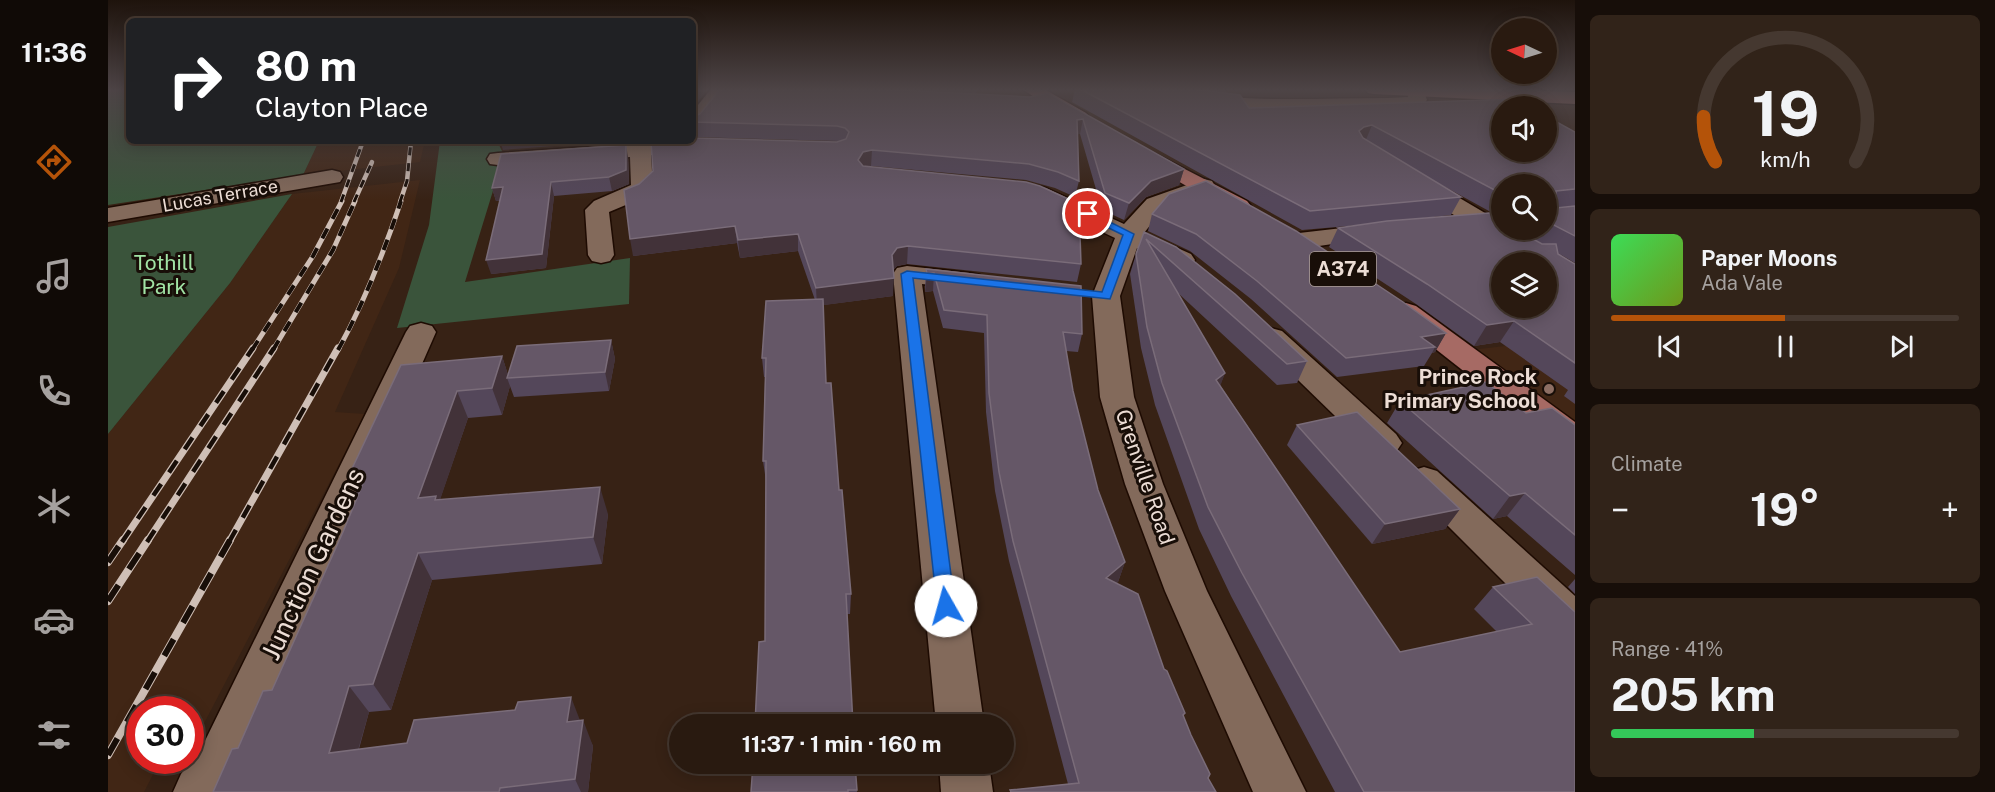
<!DOCTYPE html>
<html lang="en">
<head>
<meta charset="utf-8">
<style>
  body { margin:0; font-family:"Public Sans",sans-serif; background:#312319; color:#f1f3f6; height:100vh; display:flex; flex-direction:column; font-size:22px; white-space:nowrap }
  * { box-sizing:border-box; margin:0 }
  p { font-size:20px; color:#a5a19f }
  .icon { flex:none; width:33px; height:33px; fill:none; stroke:currentColor; stroke-width:2; stroke-linecap:round; stroke-linejoin:round }
  .map { position:relative; flex:1; overflow:hidden }
  .panel { display:flex; flex-direction:column; gap:15px; padding:15px; background:#170e09; width:420px }
  .panel>* { flex:none }
  .guide { position:absolute; left:18px; top:18px; width:570px; height:126px; border-radius:9px; box-shadow:0 3px 15px #0003,0 0 0 2px #453830; background:#202124; color:#fff; overflow:hidden }
  .needle { width:39px; rotate:274deg }
  .buttons { position:absolute; left:1383px; top:18px; display:grid; gap:12px }
  .buttons a { display:grid; place-items:center; width:66px; height:66px; border-radius:50%; background:#291a10; box-shadow:0 3px 15px #0003,0 0 0 2px #453830; font-size:30px }
  .speed { position:absolute; left:18px; top:696px; display:flex; gap:12px; font-size:30px; font-weight:700; text-align:center }
  .speed>* { display:grid; place-content:center; width:78px; height:78px; border-radius:50%; background:#291a10; box-shadow:0 3px 15px #0003,0 0 0 2px #453830; line-height:1 }
  .speed .limit { border:9px solid #d22; background:#fff; color:#111 }
  .pin { position:absolute; display:grid; place-items:center; width:51px; height:51px; color:#fff; margin:-26px; border:3px solid #fff; border-radius:50%; box-shadow:0 2px 6px #0007 }
  .me { position:absolute; width:66px; margin:-33px; rotate:353deg; stroke-linejoin:round; filter:drop-shadow(0 0 4px #0008) }
  .turn { display:flex; align-items:center; gap:21px; height:126px; padding:0 30px; font-size:27px }
  .turn .icon { width:78px; height:78px; stroke-width:2.5 }
  .turn b { display:block; font-size:42px; line-height:51px }
  .big { font-size:45px; font-weight:700; line-height:1.1 }
  .panel .tile { flex:1; display:flex; flex-direction:column; justify-content:center; gap:9px; min-width:0; padding:0 21px; border-radius:9px; background:#312319 }
  .panel .dial { align-items:center; gap:0 }
  .dial svg { height:156px; overflow:visible; fill:none; stroke:#453830; stroke-width:7; stroke-linecap:round; text-anchor:middle }
  .dial text { fill:#f1f3f6; stroke:none }
  .song { display:flex; align-items:center; gap:18px }
  .cover { width:72px; height:72px; border-radius:9px; background:linear-gradient(135deg,hsl(130 70% 55%),hsl(80 70% 35%)) }
  .played { height:6px; border-radius:3px; background:linear-gradient(90deg,#b45309 50%,#453830 50%) }
  .keys { display:flex; justify-content:space-around; direction:ltr }
  .heat { display:flex; justify-content:space-between; align-items:center; font-size:33px; direction:ltr }
  .charge { height:9px; border-radius:4px; background:linear-gradient(90deg,#34c759 41%,#453830 0) }
  .trip { position:absolute; left:561px; top:714px; width:345px; height:60px; border-radius:30px; background:#291a10; box-shadow:0 3px 15px #0003,0 0 0 2px #453830; font-weight:700; line-height:60px; text-align:center }
  main { display:flex; flex:1; min-height:0 }
  .tab-bar { display:flex; flex-direction:column; width:108px; justify-content:space-around; align-items:center; background:#100a06; color:#a5a19f }
  .tab-bar .icon { width:42px; height:42px }
  .tab-bar .current { color:#b45309 }
  .tab-bar b { font-size:27px; color:#f1f3f6 }
  .map>svg:first-child { display:block }
  .built { fill:#412615 }
  .green { fill:#3a543b }
  .lines { fill:none; stroke-linecap:round; stroke-linejoin:round }
  .major-tunnel { stroke:#523e32; stroke-width:20; stroke-dasharray:20 10; stroke-linecap:butt }
  .minor-casing { stroke:#1e0b02; stroke-width:3 }
  .major-casing { stroke:#1e0b02; stroke-width:3 }
  .minor { fill:#836a5b; fill-rule:evenodd }
  .major { fill:#a66a64; fill-rule:evenodd }
  .rail-far3-casing { stroke:#cfbfb6; stroke-width:4.5 }
  .rail-far2-casing { stroke:#cfbfb6; stroke-width:5 }
  .rail-far1-casing { stroke:#cfbfb6; stroke-width:7 }
  .rail-casing { stroke:#cfbfb6; stroke-width:8 }
  .rail-far3 { stroke:#180e08; stroke-width:3; stroke-dasharray:8; stroke-linecap:butt }
  .rail-far2 { stroke:#180e08; stroke-width:4; stroke-dasharray:11; stroke-linecap:butt }
  .rail-far1 { stroke:#180e08; stroke-width:4.5; stroke-dasharray:14; stroke-linecap:butt }
  .rail { stroke:#180e08; stroke-width:6; stroke-dasharray:19; stroke-linecap:butt }
  .wall { fill:#54475a; fill-rule:evenodd }
  .shaded-wall { fill:#423239 }
  .building { fill:#655767; stroke:#7a6c79; stroke-width:1.5; fill-rule:evenodd }
  .route { fill:#1a73e8; stroke:#114b97; stroke-width:1.5 }
  .education-dot { fill:#8d6e63; stroke:#180e08; stroke-width:2 }
  .labels { text-anchor:middle; stroke-width:6; stroke-linejoin:round; paint-order:stroke }
  .far-street-label { font-size:18px; fill:#ecddd5; stroke:#180e08 }
  .shield { fill:#180e08; stroke:#ac9f98; stroke-width:1.5 }
  .shield-label { font-size:20px; font-weight:bold; fill:#ecddd5 }
  .park-label { font-size:21px; fill:#a1e2a4; stroke:#180e08 }
  .poi-label { font-size:21px; font-weight:bold; fill:#ecddd5; stroke:#180e08; text-anchor:end }
  .street-label { font-size:21px; fill:#ecddd5; stroke:#180e08 }
  .near-street-label { font-size:26px; fill:#ecddd5; stroke:#180e08 }
</style>
</head>
<body>
<main>
<nav class="tab-bar">
<b>11:36</b>
<svg class="icon current" aria-label="directions" viewBox="0 0 24 24"><path d="M12 3l9 9-9 9-9-9zM9 14v-3h6M13 9l2 2-2 2"/></svg>
<svg class="icon" aria-label="music" viewBox="0 0 24 24"><path d="M9 18V5l10-2v13"/><circle cx="6" cy="18" r="3"/><circle cx="16" cy="16" r="3"/></svg>
<svg class="icon" aria-label="phone" viewBox="0 0 24 24"><path d="M5 4h4l2 5-3 2q2 4 5 5l2-3 5 2v4C11 20 4 13 5 4z"/></svg>
<svg class="icon" aria-label="climate" viewBox="0 0 24 24"><path d="M12 3v18M4 7l16 10M4 17L20 7"/></svg>
<svg class="icon" aria-label="car" viewBox="0 0 24 24"><path d="M5 17H2v-5l4-1 3-4h7l3 4 3 1v5h-3M9 17h6M6 11h13"/><circle cx="7" cy="17" r="2"/><circle cx="17" cy="17" r="2"/></svg>
<svg class="icon" aria-label="filters" viewBox="0 0 24 24"><path d="M4 7h16M4 17h16"/><circle cx="9" cy="7" r="2"/><circle cx="15" cy="17" r="2"/></svg>
</nav>
<div class="map">
<svg width="1467" height="792" viewBox="0 0 1467 792">
  <rect width="100%" height="100%" fill="#372215"/>
  <g class="built">
    <path d="M211,141H317L312,162L195,175Z"/>
    <path d="M312,180L291,268L227,412L257,414L90,735L83,737L82,710H32V760L52,761L36,792H0V434L122,283L184,194Z"/>
    <path d="M1467,335V428L1363,350L1397,346Z"/>
  </g>
  <g class="green">
    <path d="M0,89H21V141H211L195,175L0,205Z"/>
    <path d="M332,141H389L396,155L357,282L522,258L521,304L289,328L321,225Z"/>
    <path d="M184,194L122,283L0,434V227Z"/>
  </g>
  <g class="lines">
    <path class="major-tunnel" d="M1429,89L1467,95"/>
    <defs>
      <g id="minor">
        <path d="M603,89H621L592,128L585,130V111Z"/>
        <path d="M1061,89C1081,88 1098,96 1119,97C1172,101 1227,98 1280,98L1300,97L1299,89H1315L1319,100C1311,111 1293,109 1280,110L1119,109L1078,102Z"/>
        <path d="M585,140L596,142L599,146L596,150L589,152L543,155L545,187L532,199L501,212L506,255L502,261L493,263L484,261L480,255L477,210L486,201L523,185L522,157L390,165L382,164L379,159L382,154L390,153Z"/>
        <path d="M224,170L232,172L235,177L232,182L0,222V208Z"/>
        <path d="M1308,175L1316,177L1394,223V230H1404L1467,267V286L1457,284L1438,272V262H1423L1300,187L1297,182L1300,177Z"/>
        <path d="M1096,179L1104,181L1107,186L1104,191L1055,209L1036,233L1083,254L1087,260L1083,266C1064,270 1046,257 1029,248L1012,296L1026,397L1055,484L1099,591L1198,792H1145L1057,591L1017,484L992,397L984,296L1007,238L922,198L918,193L922,188L930,186L938,188L1016,224L1039,199Z"/>
        <path d="M1269,224L1278,226L1281,231L1278,236L1191,249L1182,246L1178,241L1182,236L1191,233Z"/>
        <path d="M799,266L862,273L872,275L876,281L872,287L862,289L814,284L876,724H828L785,274L789,268Z"/>
        <path d="M313,323L324,326L328,332L129,785L124,792H65L73,774L93,749L298,332L302,326Z"/>
        <path d="M1163,328L1174,331L1288,434L1294,443L1288,452L1276,455L1264,452L1152,343L1148,337L1152,331Z"/>
        <path d="M1316,467L1329,471L1467,596V643L1451,637L1303,489L1297,480L1303,471Z"/>
        <path d="M831,764H881L885,792H833Z"/>
      </g>
      <g id="major">
        <path d="M914,89H936L978,113L981,117L978,121H964Z"/>
        <path d="M1257,89H1382L1467,92V104L1266,94L1260,93Z"/>
        <path d="M1034,147L1139,201L1143,206L1139,211L1131,213L1123,211L1027,157L1023,153L1027,149Z"/>
        <path d="M1298,303L1308,306L1467,422V452L1455,449L1288,318L1284,312L1288,306Z"/>
      </g>
    </defs>
    <use href="#minor" class="minor-casing"/>
    <use href="#major" class="major-casing"/>
    <use href="#minor" class="minor"/>
    <use href="#major" class="major"/>
    <defs>
      <g id="rail-far3">
        <path d="M233,202L255,141"/>
        <path d="M246,202L264,162"/>
        <path d="M292,202L299,181L303,141"/>
      </g>
      <g id="rail-far2">
        <path d="M144,350L205,256L234,201"/>
        <path d="M165,350L225,250L247,201"/>
        <path d="M230,350C256,303 276,252 293,201"/>
      </g>
      <g id="rail-far1">
        <path d="M14,542L145,348"/>
        <path d="M39,542L166,348"/>
        <path d="M121,542L230,348"/>
      </g>
      <g id="rail">
        <path d="M0,562L15,540"/>
        <path d="M0,601L40,540"/>
        <path d="M0,755L122,540"/>
      </g>
    </defs>
    <use href="#rail-far3" class="rail-far3-casing"/>
    <use href="#rail-far2" class="rail-far2-casing"/>
    <use href="#rail-far1" class="rail-far1-casing"/>
    <use href="#rail" class="rail-casing"/>
    <use href="#rail-far3" class="rail-far3"/>
    <use href="#rail-far2" class="rail-far2"/>
    <use href="#rail-far1" class="rail-far1"/>
    <use href="#rail" class="rail"/>
  </g>
  <g class="wall">
    <path d="M786,89H869L868,93Z"/>
    <path d="M967,89H1118L1117,93L1141,108L1467,132V263L1450,253L1467,264V404L1456,396L1460,390L1392,342L1366,346L1308,304L1221,247L1230,228L1252,225L1194,230L964,102ZM1330,183L1390,216L1391,219L1316,218L1343,215L1353,197ZM1394,184H1438V230H1394Z"/>
    <path d="M940,93L1076,169L1071,185L1038,197L1016,220L994,210L972,134H970L971,181L967,197L947,188L918,180L763,166L760,167L973,264L969,282L799,264L789,266L785,270V296L715,305L718,383L743,594L742,614H739L657,641L658,481L655,461L657,377H656L654,358L707,300L690,251L632,258L629,243L525,256L531,184L545,171L731,141L585,137V117L922,97Z"/>
    <path d="M520,157L521,184L504,191L446,196L438,268L383,274L392,201H388L384,188Z"/>
    <path d="M1044,214L1338,333L1327,352L1324,353L1316,366L1229,377L1143,299L1082,251L1040,231Z"/>
    <path d="M1036,232L1199,361L1189,383L1169,385L1070,293L1117,373L1112,385L1292,652L1389,632L1366,609L1385,587L1467,612V792H1227L1123,596L1091,529L1047,405L1033,348L1022,274L1028,254Z"/>
    <path d="M818,269L974,334L970,352L958,351L965,391L990,490L1017,562L1010,582L1008,583L1056,669L1100,778L1108,792H902V790L960,784L901,561L887,491L878,412L876,333L835,328L825,291L817,292V287Z"/>
    <path d="M503,340L507,359L501,391L406,397L402,386L394,415L360,418L332,499L500,514L494,564L324,580L283,710L261,712L251,749L472,721L485,746L480,792H105L164,690L235,532L250,495L240,477L394,356L400,375Z"/>
    <path d="M1292,401L1418,413L1467,425V575L1399,516L1385,519L1279,423Z"/>
    <path d="M1189,425L1352,509L1337,529L1264,544L1179,445Z"/>
    <path d="M1467,579V594L1460,587Z"/>
    <path d="M747,764L749,792H643Z"/>
  </g>
  <g class="shaded-wall">
    <path d="M587,89H600L585,107V91Z"/>
    <path d="M975,119L972,134L966,135L969,120Z"/>
    <path d="M1264,125L1257,142L1251,131L1256,127Z"/>
    <path d="M392,141H512L395,150Z"/>
    <path d="M518,145L520,157L521,184L504,191L501,177Z"/>
    <path d="M764,150L763,166L754,168L750,160L755,152Z"/>
    <path d="M1076,169L1071,185L1038,197L1016,220L1021,203L1043,181Z"/>
    <path d="M443,182L446,196L438,268L383,274L378,260Z"/>
    <path d="M395,187L399,200L388,201L384,188Z"/>
    <path d="M627,226L629,243L525,256L522,239Z"/>
    <path d="M690,234V251L632,258L630,240Z"/>
    <path d="M800,246L799,264L789,266L783,273L784,255L789,248Z"/>
    <path d="M826,273L825,291L817,292L819,274Z"/>
    <path d="M786,278L785,296L709,306L708,288Z"/>
    <path d="M1406,321L1392,342L1366,346L1379,325Z"/>
    <path d="M1338,333L1327,352L1324,353L1327,347L1313,337Z"/>
    <path d="M503,340L507,359L501,391L497,372Z"/>
    <path d="M394,356L401,378H399L402,386L394,415L384,388Z"/>
    <path d="M1117,373L1109,395L1108,380Z"/>
    <path d="M349,391L360,418L331,503L310,498Z"/>
    <path d="M492,487L500,514L494,564L485,537Z"/>
    <path d="M1417,493L1399,516L1385,519L1402,496Z"/>
    <path d="M1352,509L1337,529L1264,544L1277,524Z"/>
    <path d="M310,553L324,580L283,710L265,684Z"/>
    <path d="M1017,562L1010,582L992,598L998,578Z"/>
    <path d="M241,686L261,712L242,778L221,753Z"/>
    <path d="M463,697L473,723L459,722Z"/>
    <path d="M475,720L485,746L480,792H473L467,779Z"/>
  </g>
  <g class="building">
    <path d="M612,89H772L922,97L940,93L1076,169L1043,181L1021,203L997,193L975,119L969,120L971,181L950,172L921,164L764,150L755,152L750,160L755,166L918,182L932,186L971,204L973,264L800,246L789,248L784,255L786,278L708,288L690,234L630,240L627,226L522,239L516,190L531,184L545,171L543,141H585V138L729,142L738,139L741,132L737,128L729,126L585,122V117L592,114Z"/>
    <path d="M972,89H1085L1132,95L1141,108L1407,99L1421,106H1394V152H1438V116L1467,132V189L1448,191V208L1467,206V236L1438,221V184H1394V194L1264,125L1256,127L1251,131L1255,138L1353,197L1202,211Z"/>
    <path d="M518,145V170L501,177L443,182L434,254L378,260L395,187L384,188L393,154Z"/>
    <path d="M1098,181L1188,231L1295,302L1338,333L1313,337L1327,347L1238,358L1149,281L1088,234L1044,214L1061,194Z"/>
    <path d="M1381,213L1394,220V230H1409L1434,244H1448L1450,254L1467,264V363L1406,321L1379,325L1319,284L1230,228L1279,221ZM1394,262H1438V308H1394Z"/>
    <path d="M1036,232L1068,247L1127,294L1199,361L1179,364L1038,239L1117,373L1108,380L1292,652L1424,624L1385,587L1429,577L1467,612V792H1256L1134,573L1100,507L1054,383L1039,327L1028,254Z"/>
    <path d="M818,269L973,286L974,334L955,332L965,391L990,490L1017,562L998,578L1030,594L1056,669L1059,671L1077,713L1075,715L1083,735L1102,774L1100,778L1108,792H903L902,790L971,783L905,541L891,472L881,393L879,315L836,310L826,273L819,274Z"/>
    <path d="M715,299L718,383H723L731,490H734L743,594H738L745,724H647L651,642L657,641L658,461H655L658,358H654L658,301Z"/>
    <path d="M503,340L497,372L399,378L409,346Z"/>
    <path d="M394,356L384,388L349,391L310,498L328,496L327,500L492,487L485,537L310,553L265,684L241,686L221,753L299,743L306,720L407,710L410,702L463,697L459,722L475,720L467,779L392,788L391,792H105L124,749L130,748L155,691L164,690L235,532L258,476L240,477L293,365Z"/>
    <path d="M1378,382L1418,413L1444,408L1467,425V535L1417,493L1402,496L1292,401Z"/>
    <path d="M1249,412L1352,509L1277,524L1189,425Z"/>
    <path d="M645,764H747L749,790H740V792H643Z"/>
  </g>
  <linearGradient id="sky" x2="0" y2="1"><stop stop-color="#1e130c"/><stop offset="0.45" stop-color="#4d4446"/><stop offset="1" stop-color="#4d4446" stop-opacity="0"/></linearGradient>
  <rect width="1467" height="200" fill="url(#sky)"/>
  <path class="route" d="M980,211L1026,234L1002,299L805,278L847,606L844,611L838,614L831,611L829,606L793,274L799,271L994,292L1015,235L976,216L975,214Z"/>
  <circle class="education-dot" cx="1441" cy="389" r="6"/>
  <g class="labels">
    <g class="far-street-label">
      <text transform="translate(112 196) rotate(-10)" y="6">Lucas Terrace</text>
    </g>
    <rect class="shield" x="1202" y="252" width="66" height="34" rx="4.5"/>
    <g class="shield-label">
      <text x="1235" y="276">A374</text>
    </g>
    <g class="park-label">
      <text x="56" y="270">Tothill<tspan x="56" dy="24">Park</tspan></text>
    </g>
    <g class="poi-label">
      <text x="1429" y="384">Prince Rock<tspan x="1429" dy="24">Primary School</tspan></text>
    </g>
    <g class="street-label">
      <text transform="translate(1037 477) rotate(71)" y="7">Grenville Road</text>
    </g>
    <g class="near-street-label">
      <text transform="translate(205 564) rotate(-65)" y="9">Junction Gardens</text>
    </g>
  </g>
</svg>
<div class="buttons">
<a><svg class="needle" viewBox="-14 -14 28 28"><path d="M0-13l5 13h-10z" fill="#e53935"/><path d="M0 13l5-13h-10z" fill="#a5a19f"/></svg></a>
<a><svg class="icon" aria-label="sound" viewBox="0 0 24 24"><path d="M4 9h4l5-4v14l-5-4H4zM17 9q2 3 0 6"/></svg></a>
<a><svg class="icon" aria-label="search" viewBox="0 0 24 24"><circle cx="10" cy="10" r="6"/><path d="M15 15l6 6"/></svg></a>
<a><svg class="icon" aria-label="layers" viewBox="0 0 24 24"><path d="M12 4l9 5-9 5-9-5zM3 14l9 5 9-5"/></svg></a>
</div>
<div class="speed"><div class="limit">30</div></div>
<div class="pin" style="left:980px;top:214px;background:#d93025"><svg class="icon" aria-label="arrive" viewBox="0 0 24 24"><path d="M6 21V4h12l-3 4 3 4H6"/></svg></div>
<svg class="me" style="left:838px;top:606px" viewBox="-20 -20 40 40"><circle r="19" fill="#fff"/><path d="M0-13L10 11 0 6-10 11z" fill="#1a73e8"/></svg>
<div class="trip">11:37 · 1 min · 160 m</div>
<div class="guide">
<div class="turn"><svg class="icon" aria-label="right" viewBox="0 0 24 24"><path d="M7 20v-9h11M14 6l5 5-5 5"/></svg><div><b>80 m</b>Clayton Place</div></div>
</div>
</div>
<section class="panel">
<div class="tile dial"><svg viewBox="0 0 100 80">
<path d="M14 69A42 42 0 1 1 86 69"/>
<path d="M14 69A42 42 0 0 1 8 46" stroke="#b45309"/>
<text x="50" y="56" font-size="32" font-weight="700">19</text>
<text x="50" y="72" font-size="11">km/h</text>
</svg></div>
<div class="tile">
<div class="song"><i class="cover"></i><div><b>Paper Moons</b><p>Ada Vale</p></div></div>
<div class="played"></div>
<div class="keys"><svg class="icon" aria-label="previous" viewBox="0 0 24 24"><path d="M18 5L8 12l10 7zM5 5v14"/></svg><svg class="icon" aria-label="pause" viewBox="0 0 24 24"><path d="M8 5v14M16 5v14"/></svg><svg class="icon" aria-label="next" viewBox="0 0 24 24"><path d="M6 5l10 7-10 7zM19 5v14"/></svg></div>
</div>
<div class="tile"><p>Climate</p>
<div class="heat"><a>−</a><b class="big">19°</b><a>+</a></div>
</div>
<div class="tile"><p>Range · 41%</p><b class="big">205 km</b><div class="charge"></div></div>
</section>
</main>
</body>
</html>
